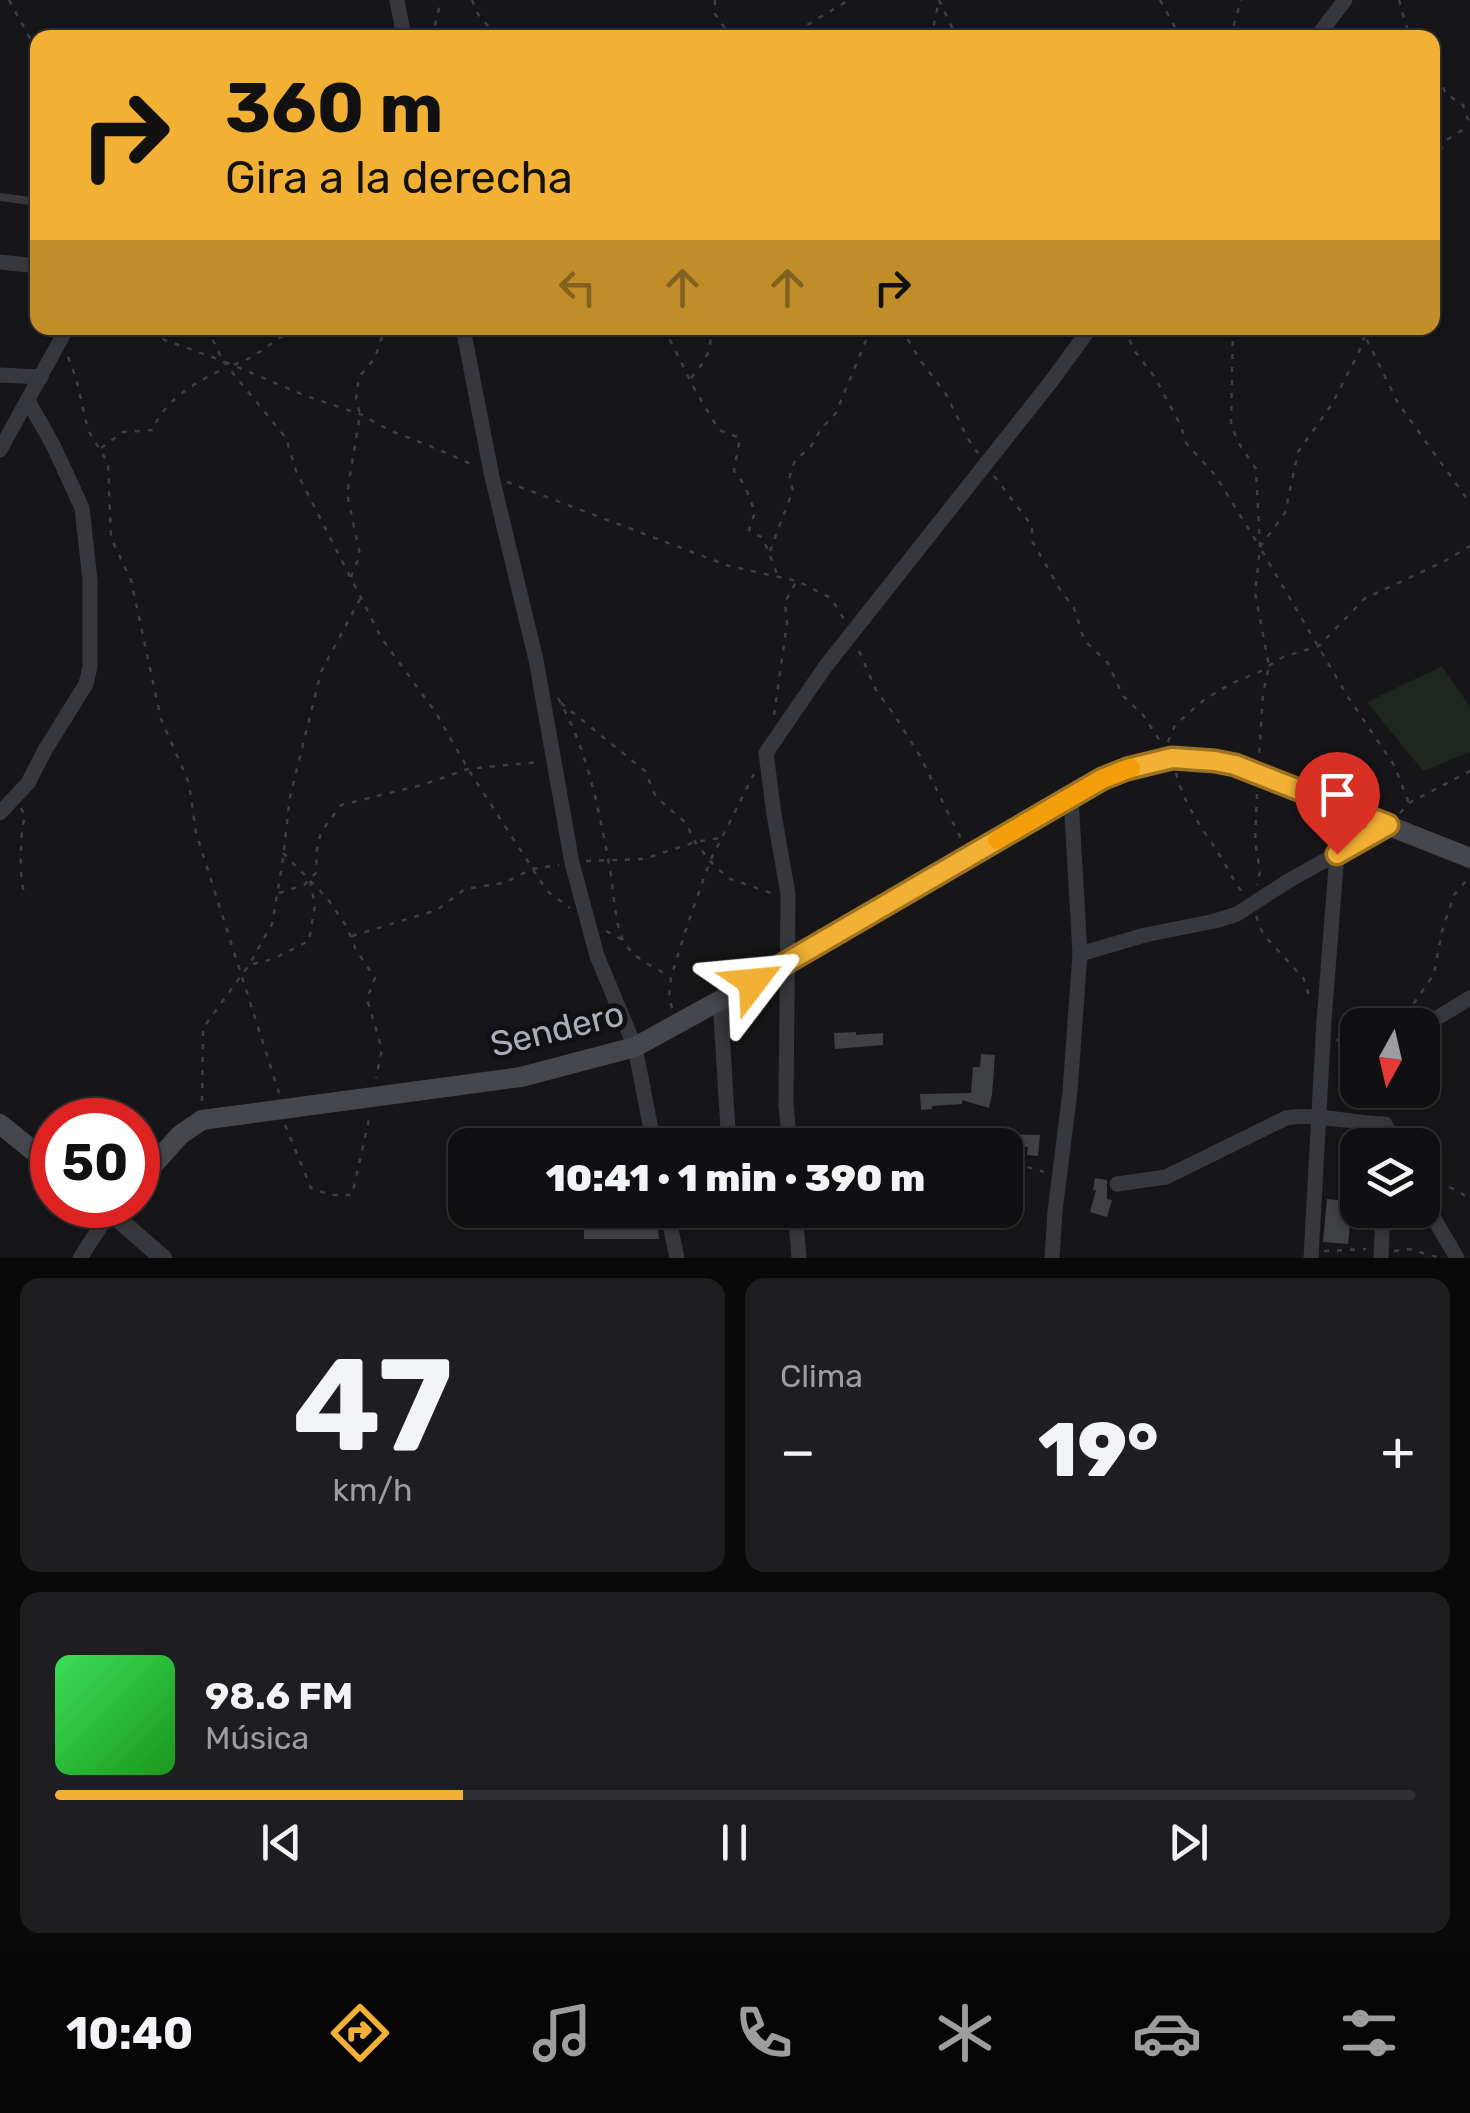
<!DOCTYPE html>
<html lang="es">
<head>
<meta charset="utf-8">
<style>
  body { margin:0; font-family:Rubik,sans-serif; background:#1e1e20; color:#f1f3f6; height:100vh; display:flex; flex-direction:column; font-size:38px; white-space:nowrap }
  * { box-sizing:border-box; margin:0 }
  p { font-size:32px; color:#9c9d9f }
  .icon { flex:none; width:55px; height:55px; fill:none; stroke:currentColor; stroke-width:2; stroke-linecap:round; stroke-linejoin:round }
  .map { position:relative; height:1258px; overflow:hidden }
  .side { display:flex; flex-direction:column; gap:20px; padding:20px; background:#09090a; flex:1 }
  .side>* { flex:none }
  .hud { position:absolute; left:30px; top:30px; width:1410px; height:305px; border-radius:20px; box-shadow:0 2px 8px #0004,0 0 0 2px #303032; background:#f2b134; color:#111; overflow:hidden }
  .needle { width:65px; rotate:188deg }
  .tools { position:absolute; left:1340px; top:1008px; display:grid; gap:20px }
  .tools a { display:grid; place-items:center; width:100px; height:100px; border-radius:20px; background:#101012; box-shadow:0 2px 8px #0004,0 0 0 2px #303032; font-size:50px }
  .speed { position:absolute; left:30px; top:1098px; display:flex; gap:20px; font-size:50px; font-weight:700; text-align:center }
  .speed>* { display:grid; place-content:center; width:130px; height:130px; border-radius:50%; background:#101012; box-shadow:0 2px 8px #0004,0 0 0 2px #303032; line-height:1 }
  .speed .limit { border:15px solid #d22; background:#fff; color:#111 }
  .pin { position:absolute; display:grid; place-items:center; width:85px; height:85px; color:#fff; margin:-102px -42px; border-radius:50% 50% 50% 0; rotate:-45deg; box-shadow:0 0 10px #0007 }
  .pin .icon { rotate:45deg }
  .me { position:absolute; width:110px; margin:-55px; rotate:61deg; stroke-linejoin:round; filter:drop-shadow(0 0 8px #0008) }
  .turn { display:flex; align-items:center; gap:35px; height:210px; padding:0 30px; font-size:45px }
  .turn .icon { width:130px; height:130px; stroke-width:2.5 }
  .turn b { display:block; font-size:70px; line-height:85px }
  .lanes { display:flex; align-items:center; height:95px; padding:0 30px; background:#0003; justify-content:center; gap:50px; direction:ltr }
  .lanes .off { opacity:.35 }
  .big { font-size:75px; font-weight:800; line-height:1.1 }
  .side .card { flex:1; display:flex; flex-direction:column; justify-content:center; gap:15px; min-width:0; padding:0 35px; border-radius:20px; background:#1e1e20 }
  .side .dial { align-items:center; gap:0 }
  .dial b { font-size:130px; line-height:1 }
  .song { display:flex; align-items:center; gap:30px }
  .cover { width:120px; height:120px; border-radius:15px; background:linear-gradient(135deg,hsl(130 70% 55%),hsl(120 70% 35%)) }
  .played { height:10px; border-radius:5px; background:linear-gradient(90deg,#f2b134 30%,#303032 30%) }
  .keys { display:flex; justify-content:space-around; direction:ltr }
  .heat { display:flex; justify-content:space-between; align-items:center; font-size:55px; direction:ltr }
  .side .tiles { flex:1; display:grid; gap:20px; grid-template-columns:1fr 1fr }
  .card:last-child { grid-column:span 2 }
  .trip { position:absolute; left:448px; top:1128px; width:575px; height:100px; border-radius:20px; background:#101012; box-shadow:0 2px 8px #0004,0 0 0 2px #303032; font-weight:800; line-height:100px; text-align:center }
  .menu { display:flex; height:160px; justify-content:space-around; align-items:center; background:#060607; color:#9c9d9f }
  .menu .icon { width:70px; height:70px }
  .menu .current { color:#f2b134 }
  .menu b { font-size:45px; color:#f1f3f6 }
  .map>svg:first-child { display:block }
  .green { fill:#1e261f }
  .building { fill:#404145 }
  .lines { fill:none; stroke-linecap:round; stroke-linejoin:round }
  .path { stroke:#3d3f44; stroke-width:2.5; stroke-dasharray:5 8; stroke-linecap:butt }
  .service { stroke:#37383d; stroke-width:8 }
  .minor { stroke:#37383d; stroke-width:15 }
  .tertiary { stroke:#37383d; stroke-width:18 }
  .secondary { stroke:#45474d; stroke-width:20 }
  .route-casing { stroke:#9d7322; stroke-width:25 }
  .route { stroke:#f2b134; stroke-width:18 }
  .slow { stroke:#f59e0b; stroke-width:18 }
  .labels { text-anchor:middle; stroke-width:10; stroke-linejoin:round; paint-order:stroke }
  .street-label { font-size:35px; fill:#a8adb8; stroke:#111113 }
</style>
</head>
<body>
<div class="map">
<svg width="1470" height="1258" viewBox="0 0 1470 1258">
  <rect width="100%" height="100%" fill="#161618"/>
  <path class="green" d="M1442,666L1470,707V752L1423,771L1367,702Z"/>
  <g class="building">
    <path d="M856,1032V1035L883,1033V1045L835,1049L834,1033Z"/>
    <path d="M981,1054L995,1055L992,1094L989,1108L962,1100V1104L932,1106V1109L921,1110L920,1094L971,1093L973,1067H980Z"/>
    <path d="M1006,1134L1040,1135L1038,1156L1027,1155L1028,1147L1006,1146Z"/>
    <path d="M1095,1178L1107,1180V1199L1112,1200L1107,1217L1090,1212L1096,1190H1093Z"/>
    <path d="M1327,1199L1348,1201L1346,1223L1350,1224L1348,1244L1323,1242Z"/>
    <path d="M680,1210H701L702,1213L725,1210L728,1221L683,1229Z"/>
    <path d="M632,1218H657L659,1239H584V1227H632Z"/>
  </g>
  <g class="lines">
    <g class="path">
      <path d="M9,0L38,53"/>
      <path d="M472,0L478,14L498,38"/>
      <path d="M715,0V14L732,38"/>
      <path d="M939,0L957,38"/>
      <path d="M1160,0L1181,38"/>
      <path d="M1399,0L1406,25L1412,38"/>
      <path d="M432,38L441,0"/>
      <path d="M785,38L849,0"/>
      <path d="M931,38L938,5"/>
      <path d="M1230,38L1241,0"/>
      <path d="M1432,65L1439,71L1445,93L1463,105L1470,126"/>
      <path d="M1432,161L1448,139L1469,126"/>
      <path d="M139,328L151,335L223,361L286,438L296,471L382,639L436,713L468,769L547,891L570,908"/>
      <path d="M207,328L223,361L306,396L360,414L391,431L435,448L473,465"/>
      <path d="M664,328L695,390L719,430L740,438L734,471L745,486L755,512L749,530L763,538L777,574"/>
      <path d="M901,328L920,360L946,394L968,439L978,453"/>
      <path d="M1124,328L1134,350L1154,376L1181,426L1186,443L1215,475L1258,544"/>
      <path d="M1233,328L1231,426L1240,445L1256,469L1260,547L1255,593L1269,666L1263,694L1259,756"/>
      <path d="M1361,328L1398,403L1470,503"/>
      <path d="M68,357L76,378L88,430L108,463L111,538L131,580L161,719L189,783L196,833L279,1093"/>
      <path d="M234,365L252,357L294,328"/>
      <path d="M691,378C707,359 711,352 711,328"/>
      <path d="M101,448L123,432L153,430C163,400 199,380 226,368"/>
      <path d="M994,476L1032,526V541L1061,591L1074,608L1084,640L1108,663L1123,696L1143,715L1162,744"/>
      <path d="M507,482L729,566L797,581L831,598L845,621"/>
      <path d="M1260,547L1285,513L1298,452L1332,404L1359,352L1367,328"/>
      <path d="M770,551L793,490L789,479L795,460L810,448L821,429L836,413L871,328"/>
      <path d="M1262,551L1348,697L1394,765L1409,803"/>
      <path d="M351,577L360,555L347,494L360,414L356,399L359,377L375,358L385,328"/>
      <path d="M859,651L876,690L895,716L920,756L962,841"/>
      <path d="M558,698C588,751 599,810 610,869C613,888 615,921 622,938C630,957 653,967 670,976"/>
      <path d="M561,703L645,771L656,797L686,823L695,842L710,861L728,878L771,893"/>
      <path d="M774,715L787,623L785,602L796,582"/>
      <path d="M1168,742L1175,725L1204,700L1230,684L1259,672L1283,657L1319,646L1364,599L1445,561L1470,546"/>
      <path d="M1176,773C1183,802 1201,827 1217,851C1226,864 1232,879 1242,892"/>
      <path d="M1257,794L1255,840L1260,872L1257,885"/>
      <path d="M21,808L25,816C20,831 19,877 24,892"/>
      <path d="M1400,813L1409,803L1470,771"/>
      <path d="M283,853L327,898L347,927L356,950L375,978L367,999L382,1049L376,1078"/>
      <path d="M586,861L644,859L695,842L720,838"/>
      <path d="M279,893L304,885L317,872L316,854L321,832L341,805L422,785L468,769L538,762"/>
      <path d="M1256,916L1263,934L1304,979L1310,1000"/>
      <path d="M606,931L623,940"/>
      <path d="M352,936L437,910L465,889L504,883L532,869L559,865"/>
      <path d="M253,964L273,959L309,941L315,905L310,881"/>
      <path d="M672,1008L669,997L671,977L688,923L710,861L754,774"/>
      <path d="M1399,1025L1434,974L1442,931L1454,895L1470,876"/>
      <path d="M1337,1039L1354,1064L1358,1065"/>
      <path d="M202,1101L203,1028L249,965L272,924L282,866L290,797L321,672L360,599"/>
      <path d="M285,1125L311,1188L331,1195H352L370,1115"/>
      <path d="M1005,1168L1010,1162L1044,1172"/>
      <path d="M1424,1183C1445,1183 1454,1188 1470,1199"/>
      <path d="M996,1223L999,1210"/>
      <path d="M1324,1251L1366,1249"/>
      <path d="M1394,1251L1409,1249L1440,1258"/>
    </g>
    <path class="service" d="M0,197L38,202"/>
    <g class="minor">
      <path d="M397,0L404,38"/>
      <path d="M1316,38L1345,0"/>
      <path d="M0,262L38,266"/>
      <path d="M463,328L492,477L536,660L572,863L597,956L635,1047L654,1145"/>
      <path d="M0,375L41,377"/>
      <path d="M0,450L67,328"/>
      <path d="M0,813L28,783L45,750L86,684L90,667V580L82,508L53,445L28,401"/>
      <path d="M1080,954L1145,935L1215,921L1237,914L1288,881L1389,825"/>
      <path d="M720,1000L729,1145"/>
      <path d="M1422,1027L1470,998"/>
      <path d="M790,1145L786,1105L788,894L774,814L766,753L825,667L1053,379L1090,328"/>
      <path d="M1117,1184L1166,1177L1286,1118C1314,1113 1354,1123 1385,1124L1395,1145"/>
      <path d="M1422,1198L1457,1258"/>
      <path d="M667,1210L677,1258"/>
      <path d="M795,1210L799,1258"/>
      <path d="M80,1258L110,1212"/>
      <path d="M1052,1258L1055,1211L1070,1091L1080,954L1071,797"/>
      <path d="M1311,1258L1324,1021L1337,854"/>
      <path d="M1381,1258L1383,1210"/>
    </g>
    <path class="tertiary" d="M110,1212L163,1258"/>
    <g class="secondary">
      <path d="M0,1124L52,1166"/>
      <path d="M138,1182L180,1135L202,1120L521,1077L635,1047L786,964L1102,779L1127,769L1172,758L1235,765L1470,858"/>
      <path d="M101,1205L110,1212L117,1205"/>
    </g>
  </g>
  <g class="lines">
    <defs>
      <path id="route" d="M753,982L1102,779L1127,769L1172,758L1215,761L1235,765L1388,825L1337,854"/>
    </defs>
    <use href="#route" class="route-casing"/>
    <use href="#route" class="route"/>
    <path class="slow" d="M997,840L1102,779L1131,768"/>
  </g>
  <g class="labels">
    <g class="street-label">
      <text transform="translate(557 1029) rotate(-14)" y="12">Sendero</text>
    </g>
  </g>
</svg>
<div class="tools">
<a><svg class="needle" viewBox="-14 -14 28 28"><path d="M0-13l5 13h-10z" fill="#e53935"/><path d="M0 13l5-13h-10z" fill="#9c9d9f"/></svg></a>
<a><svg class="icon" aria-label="layers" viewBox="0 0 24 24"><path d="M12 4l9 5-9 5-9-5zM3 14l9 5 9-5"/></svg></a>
</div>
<div class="speed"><div class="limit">50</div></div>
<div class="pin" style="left:1337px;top:854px;background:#d93025"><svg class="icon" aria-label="arrive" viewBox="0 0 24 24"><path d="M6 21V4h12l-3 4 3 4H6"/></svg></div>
<svg class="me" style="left:753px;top:982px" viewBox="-20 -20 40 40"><path d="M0-17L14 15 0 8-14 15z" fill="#f2b134" stroke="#fff" stroke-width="4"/></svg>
<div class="trip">10:41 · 1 min · 390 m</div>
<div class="hud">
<div class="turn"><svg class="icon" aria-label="right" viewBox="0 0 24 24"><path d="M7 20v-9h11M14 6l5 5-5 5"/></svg><div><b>360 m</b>Gira a la derecha</div></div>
<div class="lanes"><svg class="icon off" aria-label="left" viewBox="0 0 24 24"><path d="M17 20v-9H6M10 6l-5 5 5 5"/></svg><svg class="icon off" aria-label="ahead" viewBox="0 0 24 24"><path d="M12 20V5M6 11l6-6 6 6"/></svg><svg class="icon off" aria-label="ahead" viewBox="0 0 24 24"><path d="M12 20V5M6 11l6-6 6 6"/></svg><svg class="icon" aria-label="right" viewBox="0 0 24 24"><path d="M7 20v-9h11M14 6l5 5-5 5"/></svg></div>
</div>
</div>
<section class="side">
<div class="tiles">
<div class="card dial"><b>47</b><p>km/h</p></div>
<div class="card"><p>Clima</p>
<div class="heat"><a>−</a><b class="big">19°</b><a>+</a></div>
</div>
<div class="card">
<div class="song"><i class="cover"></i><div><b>98.6 FM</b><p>Música</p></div></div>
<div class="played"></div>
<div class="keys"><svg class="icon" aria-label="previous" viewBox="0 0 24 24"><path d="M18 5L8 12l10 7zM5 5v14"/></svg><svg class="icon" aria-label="pause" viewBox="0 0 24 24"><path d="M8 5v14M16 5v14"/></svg><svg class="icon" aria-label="next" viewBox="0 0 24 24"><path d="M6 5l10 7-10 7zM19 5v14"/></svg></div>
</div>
</div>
</section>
<nav class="menu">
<b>10:40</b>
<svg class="icon current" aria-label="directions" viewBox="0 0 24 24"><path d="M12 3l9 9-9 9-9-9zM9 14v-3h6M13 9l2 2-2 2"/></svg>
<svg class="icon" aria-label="music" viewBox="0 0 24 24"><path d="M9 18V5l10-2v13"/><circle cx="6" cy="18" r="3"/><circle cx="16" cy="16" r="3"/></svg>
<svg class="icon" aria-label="phone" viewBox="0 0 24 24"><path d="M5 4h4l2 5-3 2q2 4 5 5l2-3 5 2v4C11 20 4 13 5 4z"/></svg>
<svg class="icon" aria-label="climate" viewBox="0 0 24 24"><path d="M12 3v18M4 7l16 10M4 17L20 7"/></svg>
<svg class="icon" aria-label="car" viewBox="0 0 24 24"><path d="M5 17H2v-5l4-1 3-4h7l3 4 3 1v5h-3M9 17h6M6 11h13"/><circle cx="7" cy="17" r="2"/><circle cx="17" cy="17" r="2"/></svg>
<svg class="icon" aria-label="filters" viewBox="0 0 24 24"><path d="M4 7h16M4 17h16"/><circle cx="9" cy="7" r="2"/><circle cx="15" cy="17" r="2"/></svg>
</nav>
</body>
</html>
